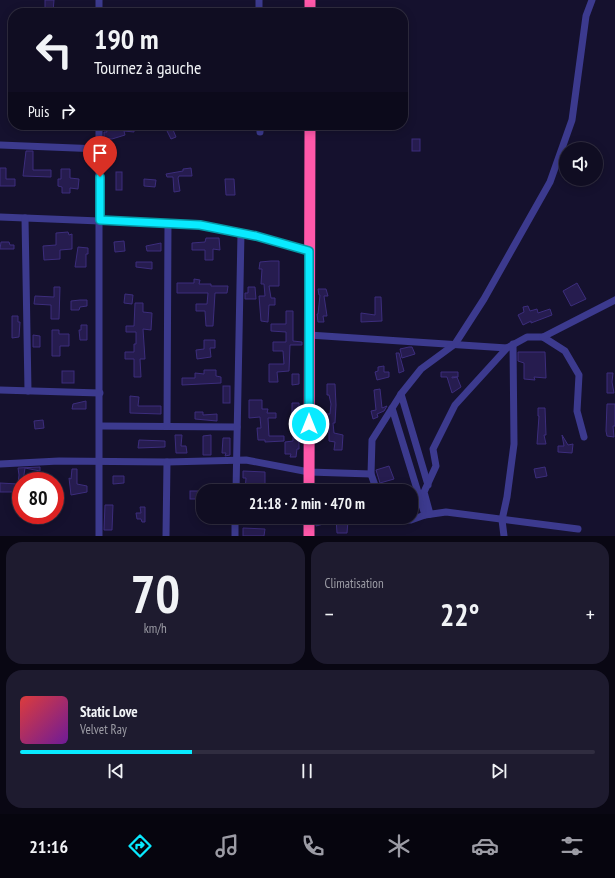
<!DOCTYPE html>
<html lang="fr">
<head>
<meta charset="utf-8">
<style>
  body { margin:0; font-family:"PT Sans Narrow",sans-serif; background:#1e1b2f; color:#f1f3f6; height:100vh; display:flex; flex-direction:column; font-size:15px; white-space:nowrap }
  * { box-sizing:border-box; margin:0 }
  p { font-size:13px; color:#9c9ca5 }
  .icon { flex:none; width:22px; height:22px; fill:none; stroke:currentColor; stroke-width:2; stroke-linecap:round; stroke-linejoin:round }
  .map { position:relative; height:536px; overflow:hidden }
  .details { display:flex; flex-direction:column; gap:6px; padding:6px; background:#090713; flex:1 }
  .details>* { flex:none }
  .top-card { position:absolute; left:8px; top:8px; width:400px; height:122px; border-radius:16px; box-shadow:0 2px 10px #0003,0 0 0 1px #302d40; background:#100d22; color:#f1f3f6; overflow:hidden }
  .tools { position:absolute; left:559px; top:142px; display:grid; gap:8px }
  .tools a { display:grid; place-items:center; width:44px; height:44px; border-radius:50%; background:#100d22; box-shadow:0 2px 10px #0003,0 0 0 1px #302d40; font-size:20px }
  .speed { position:absolute; left:12px; top:472px; display:flex; gap:8px; font-size:20px; font-weight:700; text-align:center }
  .speed>* { display:grid; place-content:center; width:52px; height:52px; border-radius:50%; background:#100d22; box-shadow:0 2px 10px #0003,0 0 0 1px #302d40; line-height:1 }
  .speed .limit { border:6px solid #d22; background:#fff; color:#111 }
  .pin { position:absolute; display:grid; place-items:center; width:34px; height:34px; color:#fff; margin:-41px -17px; border-radius:50% 50% 50% 0; rotate:-45deg; box-shadow:0 0 4px #0007 }
  .pin .icon { rotate:45deg }
  .me { position:absolute; width:44px; margin:-22px; rotate:0deg; stroke-linejoin:round; filter:drop-shadow(0 0 3px #0008) }
  .turn { display:flex; align-items:center; gap:14px; height:84px; padding:0 20px; font-size:18px }
  .turn .icon { width:52px; height:52px; stroke-width:2.5 }
  .turn b { display:block; font-size:28px; line-height:34px }
  .then { display:flex; align-items:center; height:38px; padding:0 20px; background:#0003; gap:8px; font-size:15px }
  .big { font-size:30px; font-weight:700; line-height:1.1 }
  .details .tile { flex:1; display:flex; flex-direction:column; justify-content:center; gap:6px; min-width:0; padding:0 14px; border-radius:16px; background:#1e1b2f }
  .details .dial { align-items:center; gap:0 }
  .dial b { font-size:52px; line-height:1 }
  .song { display:flex; align-items:center; gap:12px }
  .cover { width:48px; height:48px; border-radius:6px; background:linear-gradient(135deg,hsl(0 70% 55%),hsl(280 70% 35%)) }
  .played { height:4px; border-radius:2px; background:linear-gradient(90deg,#09eaff 30%,#302d40 30%) }
  .keys { display:flex; justify-content:space-around; direction:ltr }
  .heat { display:flex; justify-content:space-between; align-items:center; font-size:22px; direction:ltr }
  .details .tiles { flex:1; display:grid; gap:6px; grid-template-columns:1fr 1fr }
  .tile:last-child { grid-column:span 2 }
  .trip { position:absolute; left:196px; top:484px; width:222px; height:40px; border-radius:16px; background:#100d22; box-shadow:0 2px 10px #0003,0 0 0 1px #302d40; font-weight:700; line-height:40px; text-align:center }
  .dock { display:flex; height:64px; justify-content:space-around; align-items:center; background:#06050e; color:#9c9ca5 }
  .dock .icon { width:28px; height:28px }
  .dock .selected { color:#09eaff }
  .dock b { font-size:18px; color:#f1f3f6 }
  .map>svg:first-child { display:block }
  .building { fill:#261c4f; stroke:#3c2d7c }
  .lines { fill:none; stroke-linecap:round; stroke-linejoin:round }
  .minor { stroke:#3c3a8e; stroke-width:7 }
  .highway { stroke:#ff58aa; stroke-width:11 }
  .route-casing { stroke:#0698a6; stroke-width:10 }
  .route { stroke:#09eaff; stroke-width:7 }
</style>
</head>
<body>
<div class="map">
<svg width="615" height="536" viewBox="0 0 615 536">
  <rect width="100%" height="100%" fill="#15112e"/>
  <g class="building">
    <path d="M45,0H54L53,12L45,11Z"/>
    <path d="M9,65H13V96H8Z"/>
    <path d="M120,125H134V132L124,131L125,135L112,139L104,138V132H107L106,129Z"/>
    <path d="M164,125H171L176,137L171,139Z"/>
    <rect x="412" y="139" width="8" height="12"/>
    <path d="M26,151H33V170H51V177L23,176Z"/>
    <path d="M0,168H6V179H15V186H0Z"/>
    <path d="M191,168L192,176H179L178,178L180,191L174,192L173,177H167L166,174L183,171V169Z"/>
    <path d="M61,169H70V178L79,179L78,189L70,188V193H62V187L58,186V179H61Z"/>
    <rect x="116" y="172" width="6" height="18"/>
    <path d="M144,179L156,180L155,187L144,186Z"/>
    <path d="M225,179H234L235,195H226Z"/>
    <path d="M68,232L69,235L72,234V249L60,250V259L44,260L43,246L56,245V233Z"/>
    <path d="M206,238H219L220,250L213,249V260H205V250H192V243L205,242Z"/>
    <path d="M124,241L125,251L115,252L114,242Z"/>
    <path d="M1,242H9L10,245H14V249H0Z"/>
    <path d="M161,243V251H147L146,246Z"/>
    <path d="M78,247L88,248V254H86V267H75Z"/>
    <path d="M271,261H279V286H269L271,298H275V305H269L268,322L261,321L259,296H265L264,284H261L262,269H259L260,262Z"/>
    <path d="M136,262H152V269L136,267Z"/>
    <path d="M194,279L200,280L199,284H211V286H228L227,293H215L213,326H206L205,311H196V304H207L208,293H177V283H194Z"/>
    <path d="M577,283L586,299L571,306L563,291Z"/>
    <path d="M54,287H60L59,319H51V305L34,304L35,296L54,297Z"/>
    <path d="M248,287H255L256,299H245V293H248Z"/>
    <path d="M318,289H326L328,296H324L327,316H323L324,322H318L317,314H318L320,295H319Z"/>
    <path d="M125,294L133,295L132,304L124,303Z"/>
    <path d="M375,297H381L382,321L361,322V313L375,315Z"/>
    <path d="M80,300H87V306L80,307L79,310H71V301Z"/>
    <path d="M135,303H143V312L152,313L151,330L143,329L145,359H140L141,377H134V359H125V352H134V344H136V332H126V326H134Z"/>
    <path d="M528,306L530,311L537,309L538,313L550,309L552,315L531,323V321L523,325L518,315L524,312L523,307Z"/>
    <path d="M286,311H293V341L302,342V345H290L289,371L277,372L278,382H269V364H284L283,351H273V342H286V332L271,331V324H286Z"/>
    <path d="M12,316H18V322H20L19,337L12,338Z"/>
    <path d="M81,325H87V340H80L79,330H81Z"/>
    <path d="M52,330H59V334H69V346H60V356H52Z"/>
    <path d="M33,335L40,336V347H33Z"/>
    <path d="M204,340H215V348H210L211,357L197,359L196,350L204,349Z"/>
    <path d="M409,347H412L415,354L402,358L400,349Z"/>
    <path d="M518,352H545L546,378L534,377L535,380L524,379V363L518,361Z"/>
    <path d="M396,353H399L404,371L399,373Z"/>
    <path d="M384,366V372H389V377L377,380L375,372L378,371V367Z"/>
    <path d="M204,370H216V376L221,377V383L182,385V378H195V373L204,374Z"/>
    <rect x="62" y="371" width="12" height="12"/>
    <path d="M441,372H458V377H452V378L457,377L461,387L452,393L447,377H441Z"/>
    <path d="M607,373H613L612,382L614,393H607Z"/>
    <path d="M292,374H299V384L292,385Z"/>
    <path d="M327,384H335L336,405L335,423H333L334,433L343,435L342,450H334L335,442L329,441V423H316V414H330L331,404L329,395H327Z"/>
    <rect x="223" y="386" width="7" height="17"/>
    <path d="M380,389L382,408L387,406L384,411L377,414L378,417L373,419L371,411L376,410L374,390Z"/>
    <path d="M130,396L139,397L138,406H161V414L130,413Z"/>
    <path d="M249,400H262V409H268L267,413H276V418H268L269,436H284V441L265,442V440H258L257,428H261L260,417L249,418Z"/>
    <path d="M86,401V409H72L73,404Z"/>
    <path d="M292,403H299L300,420H292Z"/>
    <path d="M607,404H615V426H613L614,437L607,436L606,431Z"/>
    <path d="M538,408H545L546,435H544L546,444H537L539,416H538Z"/>
    <path d="M195,412H203V415L217,414V421L195,419Z"/>
    <path d="M43,420L44,428L35,429L34,421Z"/>
    <path d="M293,434H299V449H297L296,457H290L291,454H285V442L293,441Z"/>
    <path d="M175,435H182L181,446H186L187,453H176Z"/>
    <path d="M211,435V455H203V436Z"/>
    <path d="M562,435L568,445L573,444L572,453L558,452V446H564Z"/>
    <path d="M223,438H230V455L225,456L226,453H222Z"/>
    <path d="M139,440L165,441V447L138,448Z"/>
    <path d="M389,466L394,479L380,483L376,470Z"/>
    <path d="M40,467V471L25,468L23,481H21V492H0V483L18,484L19,475L18,468Z"/>
    <path d="M545,467L547,476L536,478L534,469Z"/>
    <path d="M72,469H77V484L87,486V492L71,495L69,478L71,479Z"/>
    <path d="M243,471L265,472V491H245L246,478H243Z"/>
    <path d="M113,476H124V483L113,484Z"/>
    <path d="M284,484L296,485L297,490L284,491Z"/>
    <rect x="190" y="491" width="13" height="8"/>
    <path d="M105,505H113L112,530H104Z"/>
    <path d="M140,507H145V522H142L141,519H137L136,513H141Z"/>
    <path d="M316,517H330L331,522L316,526Z"/>
    <path d="M342,517V521H348L347,533H337L336,518Z"/>
    <path d="M243,528L265,529L264,536H243Z"/>
  </g>
  <g class="lines">
    <g class="minor">
      <path d="M99,0V13"/>
      <path d="M259,0V13"/>
      <path d="M260,125V132"/>
      <path d="M0,145L100,149"/>
      <path d="M0,217L200,225L256,236L309,251"/>
      <path d="M25,218L28,391"/>
      <path d="M309,335L507,348L527,337H543L565,351L579,375L577,411L584,437"/>
      <path d="M543,337L615,300"/>
      <path d="M0,390L100,393"/>
      <path d="M401,394L428,485"/>
      <path d="M392,408L425,515"/>
      <path d="M100,426L237,427"/>
      <path d="M167,426L168,223"/>
      <path d="M0,464L59,461L167,462L246,460L309,472L371,474"/>
      <path d="M236,491L241,233"/>
      <path d="M377,491L371,474L372,440L401,394L421,369L455,344L484,299L550,182L572,120L586,16L592,0"/>
      <path d="M430,514L424,492L436,466L433,449L455,405L507,348"/>
      <path d="M390,517L391,520H411L425,515L446,512L578,529"/>
      <path d="M99,536V125"/>
      <path d="M166,536L167,462"/>
      <path d="M235,536V517"/>
      <path d="M504,536L502,520L507,497L514,444L513,344"/>
    </g>
    <g class="highway">
      <path d="M310,13V0"/>
      <path d="M309,491L310,125"/>
      <path d="M309,536V517"/>
    </g>
  </g>
  <g class="lines">
    <defs>
      <path id="route" d="M100,177V220L200,225L256,236L309,251V424"/>
    </defs>
    <use href="#route" class="route-casing"/>
    <use href="#route" class="route"/>
  </g>
</svg>
<div class="tools">
<a><svg class="icon" aria-label="sound" viewBox="0 0 24 24"><path d="M4 9h4l5-4v14l-5-4H4zM17 9q2 3 0 6"/></svg></a>
</div>
<div class="speed"><div class="limit">80</div></div>
<div class="pin" style="left:100px;top:177px;background:#d93025"><svg class="icon" aria-label="arrive" viewBox="0 0 24 24"><path d="M6 21V4h12l-3 4 3 4H6"/></svg></div>
<svg class="me" style="left:309px;top:424px" viewBox="-20 -20 40 40"><circle r="17" fill="#09eaff" stroke="#fff" stroke-width="3"/><path d="M0-11L8 9 0 5-8 9z" fill="#fff"/></svg>
<div class="trip">21:18 · 2 min · 470 m</div>
<div class="top-card">
<div class="turn"><svg class="icon" aria-label="left" viewBox="0 0 24 24"><path d="M17 20v-9H6M10 6l-5 5 5 5"/></svg><div><b>190 m</b>Tournez à gauche</div></div>
<div class="then">Puis<svg class="icon" aria-label="right" viewBox="0 0 24 24"><path d="M7 20v-9h11M14 6l5 5-5 5"/></svg></div>
</div>
</div>
<section class="details">
<div class="tiles">
<div class="tile dial"><b>70</b><p>km/h</p></div>
<div class="tile"><p>Climatisation</p>
<div class="heat"><a>−</a><b class="big">22°</b><a>+</a></div>
</div>
<div class="tile">
<div class="song"><i class="cover"></i><div><b>Static Love</b><p>Velvet Ray</p></div></div>
<div class="played"></div>
<div class="keys"><svg class="icon" aria-label="previous" viewBox="0 0 24 24"><path d="M18 5L8 12l10 7zM5 5v14"/></svg><svg class="icon" aria-label="pause" viewBox="0 0 24 24"><path d="M8 5v14M16 5v14"/></svg><svg class="icon" aria-label="next" viewBox="0 0 24 24"><path d="M6 5l10 7-10 7zM19 5v14"/></svg></div>
</div>
</div>
</section>
<nav class="dock">
<b>21:16</b>
<svg class="icon selected" aria-label="directions" viewBox="0 0 24 24"><path d="M12 3l9 9-9 9-9-9zM9 14v-3h6M13 9l2 2-2 2"/></svg>
<svg class="icon" aria-label="music" viewBox="0 0 24 24"><path d="M9 18V5l10-2v13"/><circle cx="6" cy="18" r="3"/><circle cx="16" cy="16" r="3"/></svg>
<svg class="icon" aria-label="phone" viewBox="0 0 24 24"><path d="M5 4h4l2 5-3 2q2 4 5 5l2-3 5 2v4C11 20 4 13 5 4z"/></svg>
<svg class="icon" aria-label="climate" viewBox="0 0 24 24"><path d="M12 3v18M4 7l16 10M4 17L20 7"/></svg>
<svg class="icon" aria-label="car" viewBox="0 0 24 24"><path d="M5 17H2v-5l4-1 3-4h7l3 4 3 1v5h-3M9 17h6M6 11h13"/><circle cx="7" cy="17" r="2"/><circle cx="17" cy="17" r="2"/></svg>
<svg class="icon" aria-label="filters" viewBox="0 0 24 24"><path d="M4 7h16M4 17h16"/><circle cx="9" cy="7" r="2"/><circle cx="15" cy="17" r="2"/></svg>
</nav>
</body>
</html>
